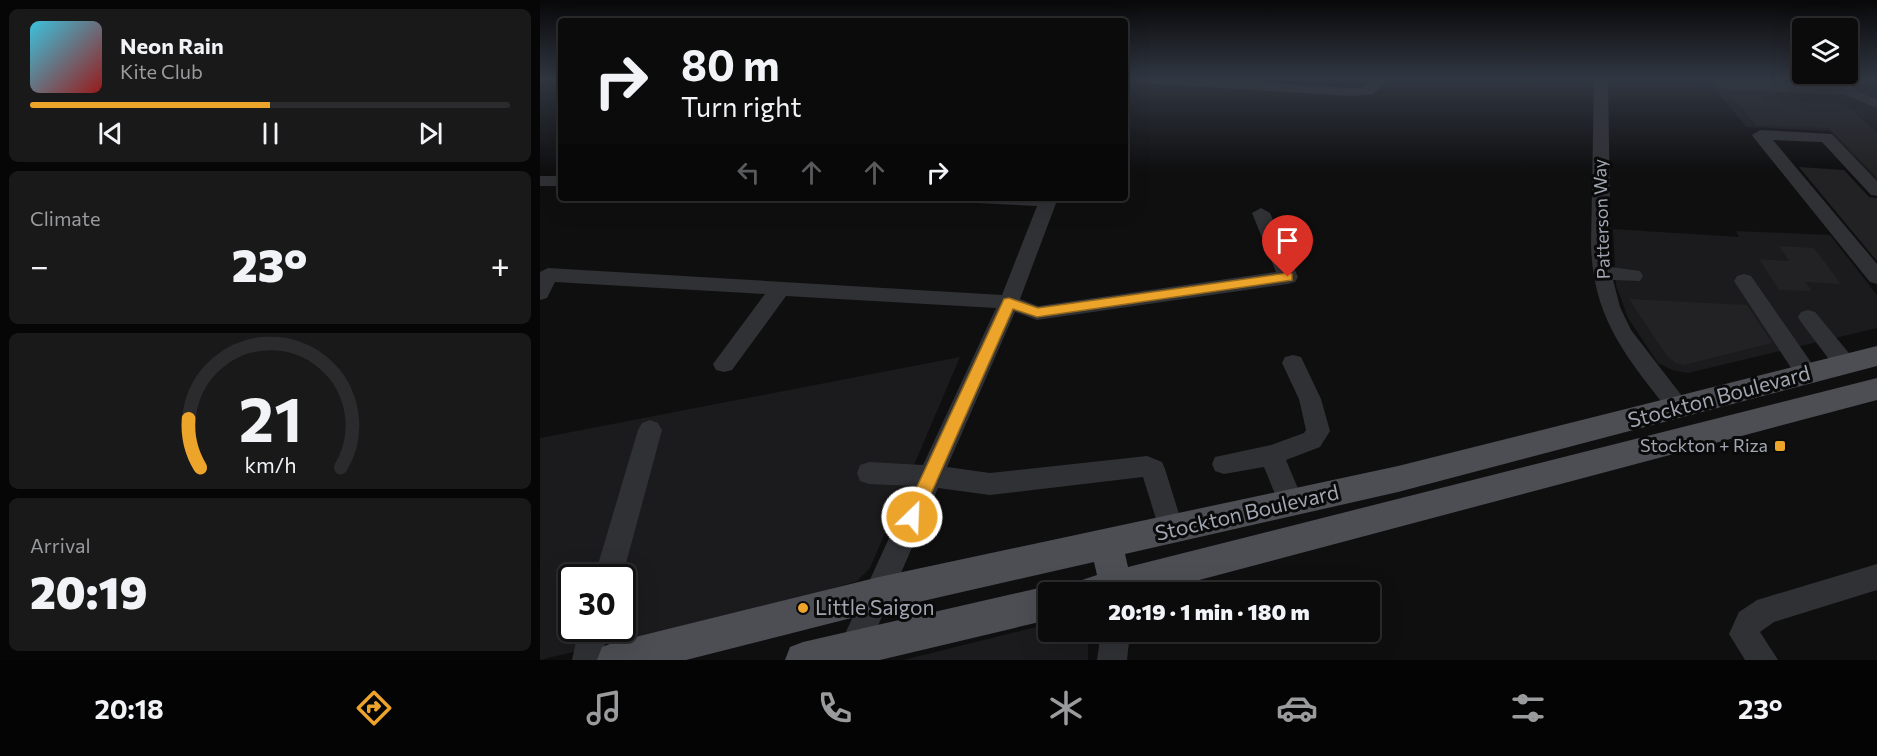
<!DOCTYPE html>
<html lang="en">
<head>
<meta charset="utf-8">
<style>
  body { margin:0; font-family:Commissioner,sans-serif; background:#19191a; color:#f1f3f6; height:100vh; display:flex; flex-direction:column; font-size:22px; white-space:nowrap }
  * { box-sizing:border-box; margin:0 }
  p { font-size:20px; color:#9a9b9d }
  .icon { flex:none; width:33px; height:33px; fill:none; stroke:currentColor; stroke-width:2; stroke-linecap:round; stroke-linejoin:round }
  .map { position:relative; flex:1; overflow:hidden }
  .panel { display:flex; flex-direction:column; gap:9px; padding:9px; background:#060607; width:540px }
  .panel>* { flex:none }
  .banner { position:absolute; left:18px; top:18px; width:570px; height:183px; border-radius:6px; box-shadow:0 6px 24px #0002,0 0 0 2px #2b2b2d; background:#0b0b0c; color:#f1f3f6; overflow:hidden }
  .fabs { position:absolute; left:1252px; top:18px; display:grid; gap:12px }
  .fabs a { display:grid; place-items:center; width:66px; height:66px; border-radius:6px; background:#0b0b0c; box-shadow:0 6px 24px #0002,0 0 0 2px #2b2b2d; font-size:30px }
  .speed { position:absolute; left:18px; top:564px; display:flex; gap:12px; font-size:30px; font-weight:700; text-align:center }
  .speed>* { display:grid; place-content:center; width:78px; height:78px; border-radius:50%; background:#0b0b0c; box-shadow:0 6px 24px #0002,0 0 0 2px #2b2b2d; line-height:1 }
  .speed .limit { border:3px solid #111; border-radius:9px; background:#fff; color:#111 }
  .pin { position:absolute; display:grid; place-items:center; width:51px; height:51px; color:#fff; margin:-62px -26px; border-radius:50% 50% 50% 0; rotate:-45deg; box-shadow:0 0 6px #0007 }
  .pin .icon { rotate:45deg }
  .me { position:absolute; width:66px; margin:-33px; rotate:24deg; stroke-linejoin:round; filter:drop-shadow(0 0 4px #0008) }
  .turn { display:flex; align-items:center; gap:21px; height:126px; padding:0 24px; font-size:27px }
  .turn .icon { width:78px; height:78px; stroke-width:2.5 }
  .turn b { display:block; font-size:42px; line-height:51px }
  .lanes { display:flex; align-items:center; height:57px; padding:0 24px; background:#0003; justify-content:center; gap:30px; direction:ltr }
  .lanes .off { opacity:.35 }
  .big { font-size:45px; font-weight:800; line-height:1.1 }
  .panel .tile { flex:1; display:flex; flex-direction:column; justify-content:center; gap:9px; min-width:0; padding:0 21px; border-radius:9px; background:#19191a }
  .panel .dial { align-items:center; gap:0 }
  .dial svg { height:156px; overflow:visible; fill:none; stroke:#2b2b2d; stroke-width:7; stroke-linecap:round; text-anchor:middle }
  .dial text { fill:#f1f3f6; stroke:none }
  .song { display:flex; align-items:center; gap:18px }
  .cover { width:72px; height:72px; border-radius:9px; background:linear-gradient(135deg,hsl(190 70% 55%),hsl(0 70% 35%)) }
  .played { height:6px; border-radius:3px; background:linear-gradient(90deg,#eca42b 50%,#2b2b2d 50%) }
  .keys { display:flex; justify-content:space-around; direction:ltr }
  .heat { display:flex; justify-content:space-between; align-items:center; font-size:33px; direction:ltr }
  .trip { position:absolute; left:498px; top:582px; width:342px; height:60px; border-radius:6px; background:#0b0b0c; box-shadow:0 6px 24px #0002,0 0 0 2px #2b2b2d; font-weight:800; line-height:60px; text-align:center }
  .dock { display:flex; height:96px; justify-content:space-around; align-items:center; background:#040405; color:#9a9b9d }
  .dock .icon { width:42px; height:42px }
  .dock .selected { color:#eca42b }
  .dock b { font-size:27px; color:#f1f3f6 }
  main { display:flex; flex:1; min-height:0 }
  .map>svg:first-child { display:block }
  .built { fill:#1b1b1d; fill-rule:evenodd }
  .building { fill:#222224 }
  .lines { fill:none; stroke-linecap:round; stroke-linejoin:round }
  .minor { fill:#303135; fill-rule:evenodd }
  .major { fill:#4c4e54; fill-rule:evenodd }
  .route { fill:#eca42b; stroke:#996b1c; stroke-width:1.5 }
  .poi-dot { fill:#eca42b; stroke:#0a0a0b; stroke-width:2 }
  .labels { text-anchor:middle; stroke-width:6; stroke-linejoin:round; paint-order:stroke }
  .street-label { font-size:18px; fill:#a0a6b1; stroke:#0a0a0b }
  .poi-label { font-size:18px; fill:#a0a6b1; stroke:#0a0a0b; text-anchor:end }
  .near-street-label { font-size:21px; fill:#a0a6b1; stroke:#0a0a0b }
  .near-poi-label { font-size:21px; fill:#a0a6b1; stroke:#0a0a0b; text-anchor:start }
</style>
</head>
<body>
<main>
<section class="panel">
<div class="tile">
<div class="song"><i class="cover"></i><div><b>Neon Rain</b><p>Kite Club</p></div></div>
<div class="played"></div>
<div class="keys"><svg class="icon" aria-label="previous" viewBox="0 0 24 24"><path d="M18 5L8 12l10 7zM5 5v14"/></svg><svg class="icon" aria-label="pause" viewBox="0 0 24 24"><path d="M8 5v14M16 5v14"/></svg><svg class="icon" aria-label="next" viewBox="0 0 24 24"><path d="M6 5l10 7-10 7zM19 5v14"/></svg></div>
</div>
<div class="tile"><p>Climate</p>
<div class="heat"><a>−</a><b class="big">23°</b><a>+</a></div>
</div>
<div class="tile dial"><svg viewBox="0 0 100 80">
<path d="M14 69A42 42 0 1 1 86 69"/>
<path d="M14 69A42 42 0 0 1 8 44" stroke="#eca42b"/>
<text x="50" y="56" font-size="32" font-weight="700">21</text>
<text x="50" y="72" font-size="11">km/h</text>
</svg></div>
<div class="tile"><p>Arrival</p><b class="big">20:19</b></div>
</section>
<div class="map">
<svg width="1337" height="660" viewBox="0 0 1337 660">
  <rect width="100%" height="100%" fill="#0f0f10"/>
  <g class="built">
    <path d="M1167,79H1337V181L1290,131L1206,127Z"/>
    <path d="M1073,229L1199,237L1196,231L1290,235L1337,295V328L1148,373L1132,370L1118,363L1088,318L1076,285Z"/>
    <path d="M420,357L330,568L317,581L278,593L0,660V438ZM32,578H82V628H32Z"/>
    <path d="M508,624V632H533L548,645V660H363Z"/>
  </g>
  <g class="building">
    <path d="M1192,96L1224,97L1227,101L1306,104L1337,133V178L1289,128L1216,125Z"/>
    <path d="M1259,167L1304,170L1329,197L1337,198V261Z"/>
    <path d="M1239,246L1274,248L1301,284L1265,282L1272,291L1239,290L1219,259L1249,261Z"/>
    <path d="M1089,299L1207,305L1232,343L1144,365L1136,363L1127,356Z"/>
  </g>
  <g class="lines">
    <g class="minor">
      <path d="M592,79H662L813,88L824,87L834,79H849L833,94L813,96L599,83Z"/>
      <path d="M1054,79H1068L1071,267L1100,271L1103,276L1100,281L1073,280L1080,307L1091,330L1152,409L1148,415L1140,418L1132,415C1088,359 1053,320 1051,245Z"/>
      <path d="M1173,79L1297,86L1298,79H1310L1311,86L1320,93L1337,99V108L1305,95L1185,89L1180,88Z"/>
      <path d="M1328,79H1337V83L1330,82Z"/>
      <path d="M1220,130L1292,134L1337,181V196L1331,195L1282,142L1233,140L1337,264V284L1330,282L1214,138L1212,135Z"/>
      <rect x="0" y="176" width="21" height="10"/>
      <path d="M428,198H518L480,299L498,306L736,272L712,213L721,208L730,213L758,277L755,282L748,284L497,320L475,312L407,467L450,473L607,456L622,462L625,469L644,530L640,538L631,542L622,538L603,477L450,495L398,488L323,660H293L373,486L329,484L320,481L317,473L320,465L329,462L383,465L456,308L246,296L192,370L184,372L176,370L173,364L225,294L15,282L7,298L0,300V272L8,268L462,295L497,206L437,203Z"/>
      <path d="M1204,274L1211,276L1275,368L1278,374L1275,380L1267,382L1259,380L1194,281L1197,276Z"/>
      <path d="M1268,310L1275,312L1313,358L1316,364L1313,370L1305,372L1297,370L1261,322L1258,317L1261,312Z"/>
      <path d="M753,355L761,357L781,399L790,431L780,447L746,460L764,503L760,511L751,514L742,511L724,467L684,474L675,471L672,464L675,457L731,445L764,433L766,430L759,399L742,363L745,357Z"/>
      <path d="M110,420L118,423L122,430L82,578H54L98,430L102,423Z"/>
      <path d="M1337,564V590L1234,622L1220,632L1238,660H1205L1189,634L1199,612L1217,600Z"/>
      <path d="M39,628H68L62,660H32Z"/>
      <path d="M561,632H590L587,660H557Z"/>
    </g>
    <g class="major">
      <path d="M1337,346V366L858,492L585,554L588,567L1337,378V400L614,592H537L542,580L557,575L554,562L339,611L146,660H57L62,647L75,642L339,577L858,466Z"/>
      <path d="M508,586L521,592H508V620L340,660H245L250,647L263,642Z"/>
    </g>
  </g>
  <linearGradient id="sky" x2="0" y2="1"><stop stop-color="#080809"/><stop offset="0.46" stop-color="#313742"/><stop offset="1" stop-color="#313742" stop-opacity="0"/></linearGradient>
  <rect width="1337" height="171" fill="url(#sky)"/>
  <path class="route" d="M748,273L752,274V280L497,317L473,309L378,523L372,525L366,523L363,517L464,299L469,298L498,308Z"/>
  <g class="poi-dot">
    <rect x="1234" y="440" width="12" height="12" rx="3"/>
    <circle cx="263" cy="608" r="6"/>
  </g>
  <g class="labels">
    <g class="street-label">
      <text transform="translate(1062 219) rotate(-92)" y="6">Patterson Way</text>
    </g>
    <g class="poi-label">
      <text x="1228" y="452">Stockton + Riza</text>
    </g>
    <g class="near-street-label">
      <text transform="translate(1179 397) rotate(-15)" y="7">Stockton Boulevard</text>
      <text transform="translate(707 513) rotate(-13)" y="7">Stockton Boulevard</text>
    </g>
    <g class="near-poi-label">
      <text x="275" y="615">Little Saigon</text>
    </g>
  </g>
</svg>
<div class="fabs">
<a><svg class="icon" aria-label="layers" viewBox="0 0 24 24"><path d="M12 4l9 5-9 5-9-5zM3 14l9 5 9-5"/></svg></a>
</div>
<div class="speed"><div class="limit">30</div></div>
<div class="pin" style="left:748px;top:277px;background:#d93025"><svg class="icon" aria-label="arrive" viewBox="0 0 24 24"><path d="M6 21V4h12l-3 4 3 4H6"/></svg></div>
<svg class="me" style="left:372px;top:517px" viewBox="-20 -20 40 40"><circle r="17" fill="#eca42b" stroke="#fff" stroke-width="3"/><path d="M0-11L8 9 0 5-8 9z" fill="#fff"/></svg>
<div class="trip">20:19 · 1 min · 180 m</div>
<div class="banner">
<div class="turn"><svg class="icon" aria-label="right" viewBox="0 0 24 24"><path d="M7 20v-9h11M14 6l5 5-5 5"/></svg><div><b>80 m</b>Turn right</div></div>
<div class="lanes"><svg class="icon off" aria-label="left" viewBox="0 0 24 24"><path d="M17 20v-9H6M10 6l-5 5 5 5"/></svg><svg class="icon off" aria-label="ahead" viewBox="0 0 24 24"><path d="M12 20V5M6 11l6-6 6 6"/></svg><svg class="icon off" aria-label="ahead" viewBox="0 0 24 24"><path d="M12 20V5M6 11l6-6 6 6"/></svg><svg class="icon" aria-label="right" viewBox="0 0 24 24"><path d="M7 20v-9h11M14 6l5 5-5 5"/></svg></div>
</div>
</div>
</main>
<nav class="dock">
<b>20:18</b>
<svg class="icon selected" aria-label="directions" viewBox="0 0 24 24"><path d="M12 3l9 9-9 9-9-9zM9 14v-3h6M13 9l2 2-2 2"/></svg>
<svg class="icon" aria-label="music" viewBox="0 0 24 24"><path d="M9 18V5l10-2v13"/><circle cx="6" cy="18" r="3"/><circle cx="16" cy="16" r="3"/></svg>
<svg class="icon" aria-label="phone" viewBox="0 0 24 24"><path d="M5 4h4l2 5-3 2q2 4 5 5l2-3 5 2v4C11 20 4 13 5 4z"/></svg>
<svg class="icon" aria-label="climate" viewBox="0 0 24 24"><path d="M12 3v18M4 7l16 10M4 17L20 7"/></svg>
<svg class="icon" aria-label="car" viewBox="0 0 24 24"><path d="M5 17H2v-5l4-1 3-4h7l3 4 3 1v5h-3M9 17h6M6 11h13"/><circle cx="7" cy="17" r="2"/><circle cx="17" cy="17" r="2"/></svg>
<svg class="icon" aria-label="filters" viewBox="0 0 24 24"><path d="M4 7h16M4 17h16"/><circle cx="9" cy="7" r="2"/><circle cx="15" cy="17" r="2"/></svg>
<b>23°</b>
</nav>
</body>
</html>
